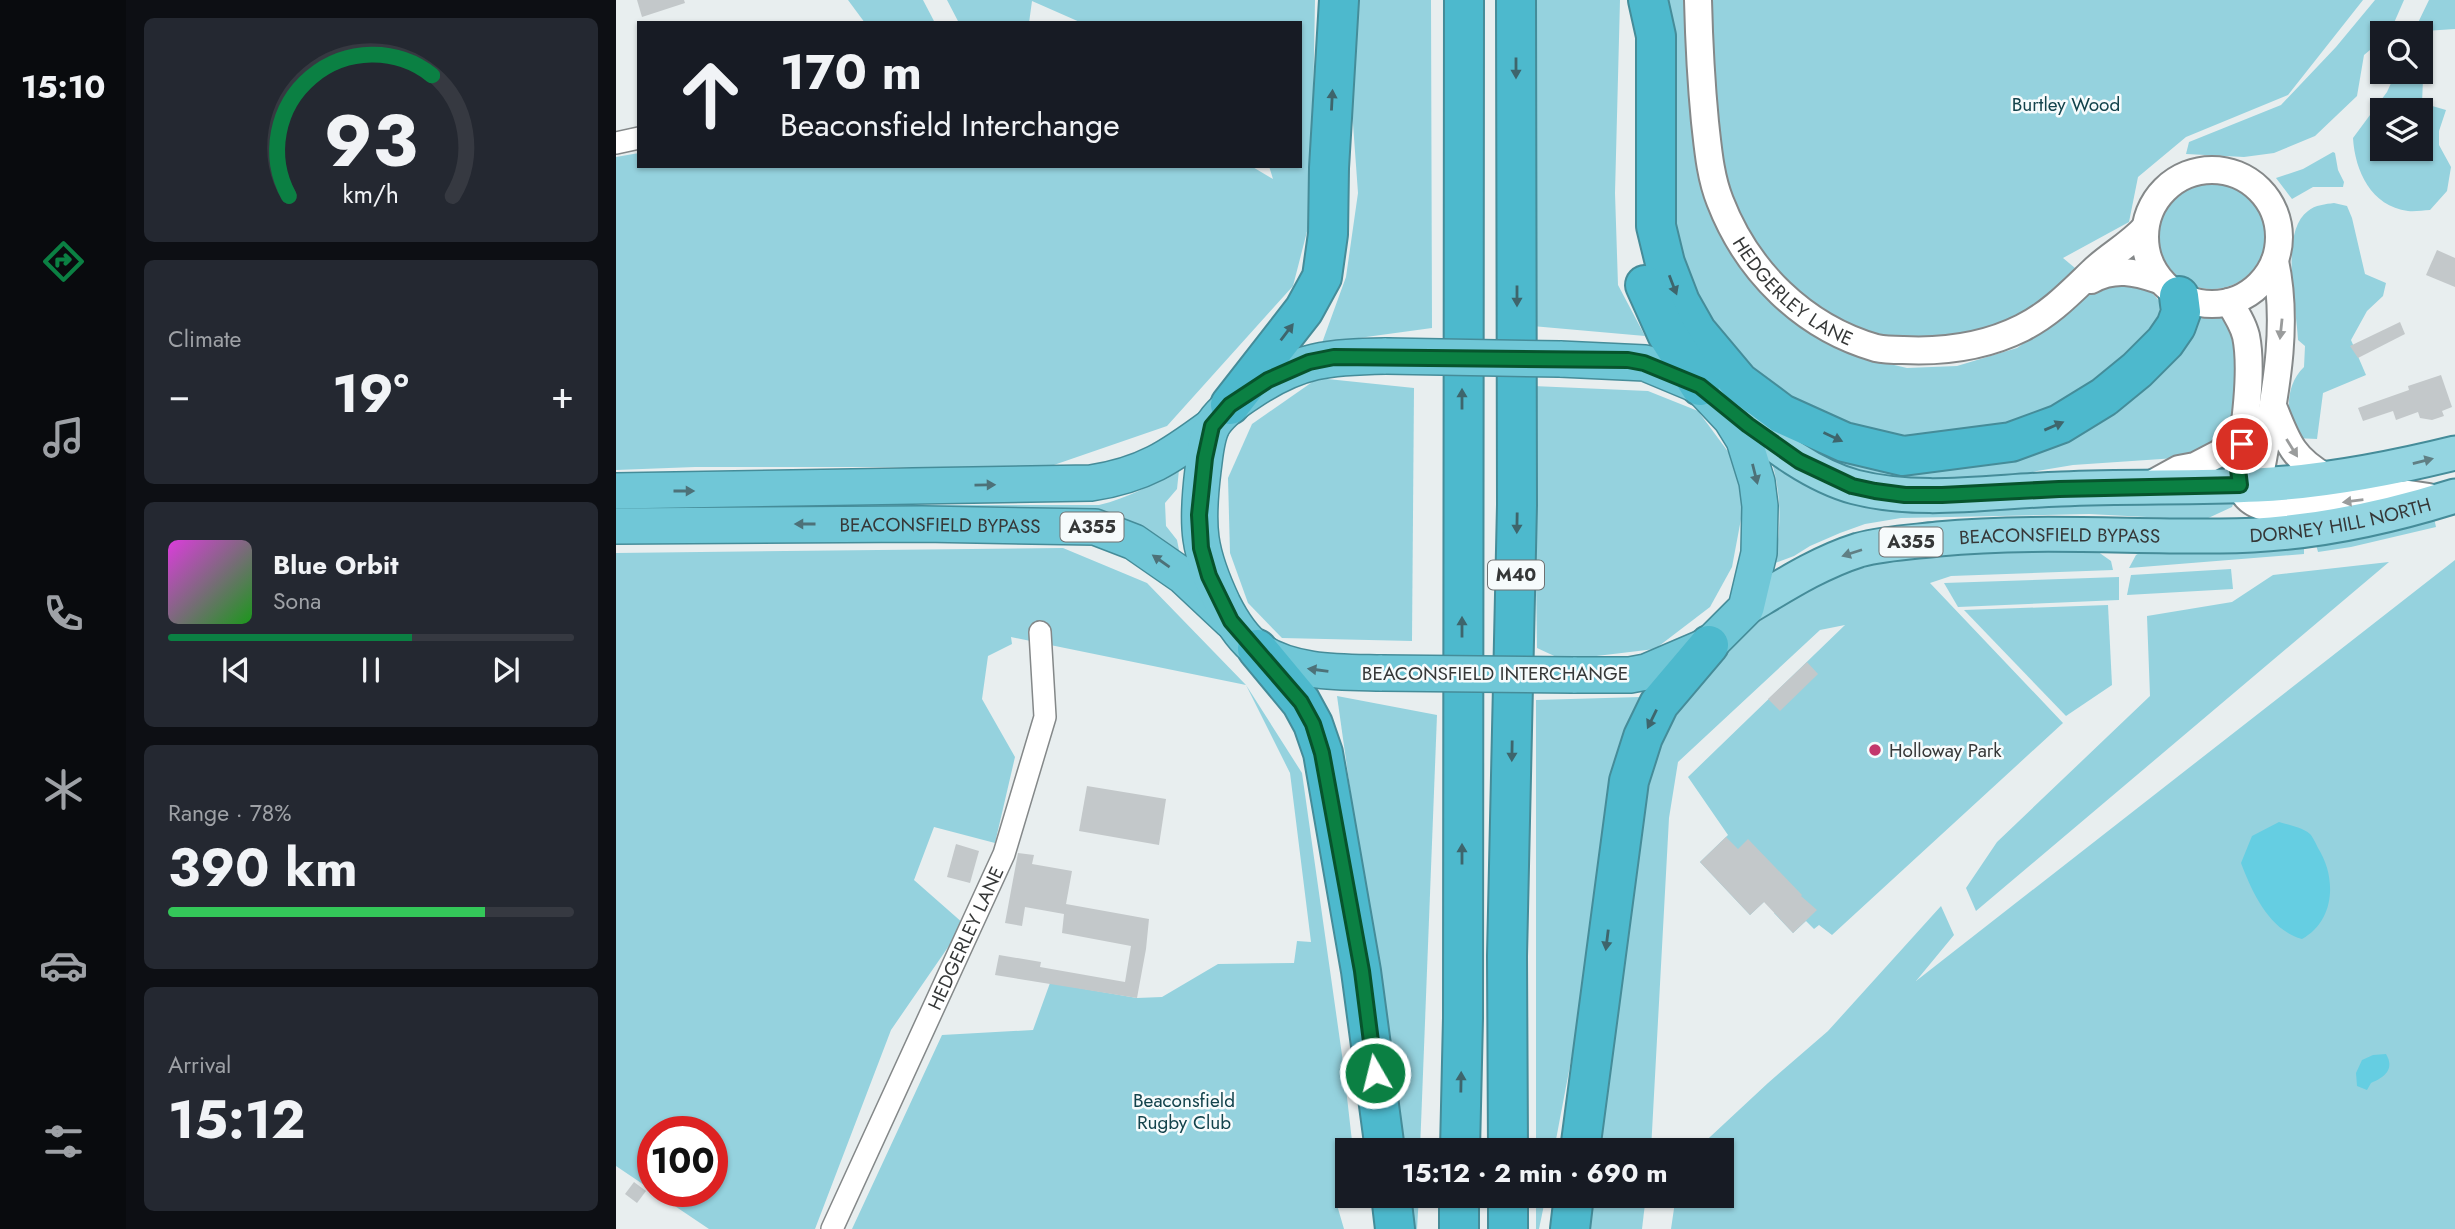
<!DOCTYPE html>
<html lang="en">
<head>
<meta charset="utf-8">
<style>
  body { margin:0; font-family:Jost,sans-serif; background:#242831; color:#f1f3f6; height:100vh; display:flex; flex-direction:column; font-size:26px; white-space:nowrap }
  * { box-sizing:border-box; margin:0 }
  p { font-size:23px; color:#9ea1a6 }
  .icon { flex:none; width:38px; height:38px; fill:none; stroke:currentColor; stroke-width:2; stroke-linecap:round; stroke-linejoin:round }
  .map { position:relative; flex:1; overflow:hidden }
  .details { display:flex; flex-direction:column; gap:18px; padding:18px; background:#0d0f14; width:490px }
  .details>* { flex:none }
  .guide { position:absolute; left:21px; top:21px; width:665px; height:147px; border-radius:0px; box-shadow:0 2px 5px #0004; background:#171b24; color:#f1f3f6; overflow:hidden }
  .controls { position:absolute; left:1754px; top:21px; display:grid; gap:14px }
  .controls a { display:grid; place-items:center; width:63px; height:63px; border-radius:0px; background:#171b24; box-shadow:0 2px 5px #0004; font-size:35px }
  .speed { position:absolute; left:21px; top:1116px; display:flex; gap:14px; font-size:35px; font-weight:700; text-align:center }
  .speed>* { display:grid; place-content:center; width:91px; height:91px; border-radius:50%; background:#171b24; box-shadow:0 2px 5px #0004; line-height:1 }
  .speed .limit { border:10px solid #d22; background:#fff; color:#111 }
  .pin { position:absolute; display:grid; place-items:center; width:60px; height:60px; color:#fff; margin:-30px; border:4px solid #fff; border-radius:50%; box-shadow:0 2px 7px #0007 }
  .me { position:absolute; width:77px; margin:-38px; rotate:352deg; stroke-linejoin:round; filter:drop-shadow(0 0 5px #0008) }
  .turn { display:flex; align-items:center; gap:24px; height:147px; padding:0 28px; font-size:32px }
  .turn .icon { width:91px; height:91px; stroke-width:2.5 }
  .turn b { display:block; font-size:49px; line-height:60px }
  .big { font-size:52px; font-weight:700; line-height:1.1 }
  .details .card { flex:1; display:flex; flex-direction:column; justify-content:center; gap:10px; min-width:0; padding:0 24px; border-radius:10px; background:#242831 }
  .details .dial { align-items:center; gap:0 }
  .dial svg { height:182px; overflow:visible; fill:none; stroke:#363941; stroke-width:7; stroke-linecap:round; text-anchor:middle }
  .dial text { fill:#f1f3f6; stroke:none }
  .song { display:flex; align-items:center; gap:21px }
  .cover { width:84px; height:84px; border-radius:10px; background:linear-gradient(135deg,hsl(300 70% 55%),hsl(120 70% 35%)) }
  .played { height:7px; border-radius:4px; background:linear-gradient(90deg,#0b8043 60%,#363941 60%) }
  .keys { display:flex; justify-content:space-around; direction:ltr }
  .heat { display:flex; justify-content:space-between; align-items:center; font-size:38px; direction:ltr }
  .charge { height:10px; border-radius:5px; background:linear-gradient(90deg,#34c759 78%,#363941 0) }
  .trip { position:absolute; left:719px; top:1138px; width:399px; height:70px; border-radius:0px; background:#171b24; box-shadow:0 2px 5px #0004; font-weight:700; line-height:70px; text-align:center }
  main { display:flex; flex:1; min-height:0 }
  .menu { display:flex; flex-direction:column; width:126px; justify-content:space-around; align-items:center; background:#090b0e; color:#9ea1a6 }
  .menu .icon { width:49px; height:49px }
  .menu .selected { color:#0b8043 }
  .menu b { font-size:32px; color:#f1f3f6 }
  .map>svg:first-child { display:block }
  .green { fill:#95d2de; fill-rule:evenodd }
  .water { fill:#65cee2 }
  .building { fill:#c3c8ca }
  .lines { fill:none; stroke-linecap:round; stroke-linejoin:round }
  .minor-casing { stroke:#848889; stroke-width:24 }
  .tertiary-casing { stroke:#848889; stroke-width:30 }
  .primary-casing { stroke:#458c99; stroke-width:37 }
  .trunk-casing { stroke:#458c99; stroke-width:38 }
  .motorway-casing { stroke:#458c99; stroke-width:42 }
  .minor { stroke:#fff; stroke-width:21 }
  .tertiary { stroke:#fff; stroke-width:26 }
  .primary { stroke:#94d5e1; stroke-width:33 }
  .trunk { stroke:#70c7d7; stroke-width:35 }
  .motorway { stroke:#4db9cd; stroke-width:38 }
  .trunk-bridge-casing { stroke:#458c99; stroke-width:38; stroke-linecap:butt }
  .trunk-bridge { stroke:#70c7d7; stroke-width:35 }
  .oneway { fill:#3e656c }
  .oneway2 { fill:#9a9c9c }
  .oneway3 { fill:#607f84 }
  .oneway4 { fill:#4d7178 }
  .route-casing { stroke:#07532c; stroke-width:18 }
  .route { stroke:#0b8043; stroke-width:12 }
  .poi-dot { fill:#c3376c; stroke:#f6fbfc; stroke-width:2.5 }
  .labels { text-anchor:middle; stroke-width:5; stroke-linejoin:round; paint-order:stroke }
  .shield { fill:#f6fbfc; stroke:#707273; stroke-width:2 }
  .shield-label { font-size:18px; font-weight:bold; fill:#363838 }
  .park-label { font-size:19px; fill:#13434c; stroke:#f6fbfc }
  .street-label { font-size:19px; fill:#363838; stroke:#f6fbfc }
  .poi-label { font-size:19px; fill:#363838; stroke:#f6fbfc; text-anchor:start }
</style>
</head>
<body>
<main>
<nav class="menu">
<b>15:10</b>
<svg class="icon selected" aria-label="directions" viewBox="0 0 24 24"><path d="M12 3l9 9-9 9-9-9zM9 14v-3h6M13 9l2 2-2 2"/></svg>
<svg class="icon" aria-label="music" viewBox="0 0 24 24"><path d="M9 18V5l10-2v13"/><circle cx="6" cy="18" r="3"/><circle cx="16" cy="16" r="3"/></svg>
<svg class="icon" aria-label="phone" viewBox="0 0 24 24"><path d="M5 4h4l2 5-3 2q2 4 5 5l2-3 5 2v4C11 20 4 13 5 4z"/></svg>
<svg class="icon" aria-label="climate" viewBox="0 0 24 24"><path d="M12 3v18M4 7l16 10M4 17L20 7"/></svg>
<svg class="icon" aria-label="car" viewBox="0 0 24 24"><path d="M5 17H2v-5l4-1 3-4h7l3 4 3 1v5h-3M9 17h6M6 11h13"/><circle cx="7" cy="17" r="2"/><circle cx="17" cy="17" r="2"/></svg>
<svg class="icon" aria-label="filters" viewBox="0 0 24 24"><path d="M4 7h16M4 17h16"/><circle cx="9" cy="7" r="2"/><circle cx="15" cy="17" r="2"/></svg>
</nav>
<section class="details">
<div class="card dial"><svg viewBox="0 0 100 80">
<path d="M14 69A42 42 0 1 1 86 69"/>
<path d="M14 69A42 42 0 0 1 77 16" stroke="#0b8043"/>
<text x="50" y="56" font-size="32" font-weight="700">93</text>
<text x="50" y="72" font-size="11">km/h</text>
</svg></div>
<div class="card"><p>Climate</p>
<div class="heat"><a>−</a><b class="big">19°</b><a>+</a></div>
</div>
<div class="card">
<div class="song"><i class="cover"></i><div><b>Blue Orbit</b><p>Sona</p></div></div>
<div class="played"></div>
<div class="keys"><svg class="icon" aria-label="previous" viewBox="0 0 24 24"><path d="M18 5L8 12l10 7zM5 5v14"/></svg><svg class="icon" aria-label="pause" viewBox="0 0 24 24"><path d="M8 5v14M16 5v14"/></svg><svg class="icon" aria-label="next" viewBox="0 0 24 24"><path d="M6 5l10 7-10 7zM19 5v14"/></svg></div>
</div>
<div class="card"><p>Range · 78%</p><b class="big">390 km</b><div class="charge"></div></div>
<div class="card"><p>Arrival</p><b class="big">15:12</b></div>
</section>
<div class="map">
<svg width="1839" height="1229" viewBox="0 0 1839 1229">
  <rect width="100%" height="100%" fill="#e8eeef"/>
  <g class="green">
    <path d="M232,0H307L319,23H249Z"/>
    <path d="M331,0H699L695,216L677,286L551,426L432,467H79L0,470V157L23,153V166H635L657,179L653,166H684V23H466L416,1L413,23H343Z"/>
    <path d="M741,0H815L816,328L706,343L730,277L742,193L736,110Z"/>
    <path d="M920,0H1004L999,193L1002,285L1029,336L916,326Z"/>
    <path d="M1045,0H1068L1073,90L1085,182L1176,318L1248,358L1291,368L1341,366L1401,348L1455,310L1483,286L1512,279L1532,288L1544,302L1543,327L1477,389L1386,432L1297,439L1210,423L1103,345L1053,231Z"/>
    <path d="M1095,0H1747L1672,95L1570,137L1522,177L1513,222L1447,258L1459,268L1440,293L1414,311L1342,340L1259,337L1195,308L1144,260L1112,193L1094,81Z"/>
    <path d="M1759,0H1788L1774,32L1766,33V40L1748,55L1741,96L1699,136L1658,153L1628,157L1570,154L1573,142L1665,105L1720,47Z"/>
    <path d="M1813,0H1839V29L1809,31L1806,103L1830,110L1823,131V145L1835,167L1831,191L1814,210C1807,210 1799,212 1792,211C1755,206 1739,171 1737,138L1771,92L1780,72H1804V33H1797ZM1766,110H1804V149H1766Z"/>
    <path d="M1717,152L1719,153L1722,170L1728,182L1727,187H1697L1676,199L1660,178L1687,169Z"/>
    <circle cx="1596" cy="236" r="53"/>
    <path d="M1718,203L1731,206L1736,218L1749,274L1770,283L1767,296L1751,311L1735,340L1750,375L1707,393L1701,439L1679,438C1670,415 1669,385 1688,367L1689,346L1682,340C1681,308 1663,232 1692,211C1699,205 1710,204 1718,203Z"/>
    <path d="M1573,317L1606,318L1621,327L1626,341L1617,417L1603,439L1575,457L1457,465L1421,471L1394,479L1326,482L1238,473L1180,443L1373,458Z"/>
    <path d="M702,378L798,388L796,641L666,638L632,603L614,553L612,478L636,424Z"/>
    <path d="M917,386L1032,391L1082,411L1116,457L1128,503L1116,567L1094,607L1039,649L947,660L921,648Z"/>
    <path d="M1155,459L1344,511L1619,499L1616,507L1588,520L1473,514L1285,518L1249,524L1224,533L1194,546L1178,556L1159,563C1165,524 1166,497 1155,459Z"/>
    <path d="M560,470H563L561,489L549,503L550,526L561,540L567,570L520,538L0,518V505H483C512,498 534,486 560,470Z"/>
    <path d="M1818,518L1820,527L1735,547L1702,552L1699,541Z"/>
    <path d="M1688,540V554L1513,568L1520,555L1527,551Z"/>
    <path d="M447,548L531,583L630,685L686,773L727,1062L737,1150H732L731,1187L721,1205L728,1229H236L326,1035L417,1030L434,983L521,998L546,997L602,964L678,963L681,941L695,942L674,773L630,685L395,637L396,644L372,656L366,699L399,757L379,843L318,827L298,880L348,924L275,1030L199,1229H93L38,1192H96V1132H37V1191L0,1166V553Z"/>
    <path d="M1478,549L1495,561L1497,570L1335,576L1314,583L1447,723L1216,935L1203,925L1198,929L1190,921L1177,933L1158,913L1160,911L1150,900L1134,915L1084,862L1112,835L1072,777L1229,625L1204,630L1062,762L1053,818L1035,1150H979L1031,761L1051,708L1092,664L1162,606L1220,571L1275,559L1424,550Z"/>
    <path d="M1839,560V1229H1055L1060,1195H1106V1150H1080L1152,1083L1212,1031L1325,906L1338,935L1300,981Z"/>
    <path d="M1773,562L1360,911L1350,888L1381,842L1534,696L1531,616L1616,602L1657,575Z"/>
    <path d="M1615,569L1617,589L1511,595L1515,575Z"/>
    <path d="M1503,577V600L1342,607L1328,583Z"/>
    <path d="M1492,605L1496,685L1450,716L1348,610Z"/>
    <path d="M721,696L821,715L804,1150H785Z"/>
    <path d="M1024,697L938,1150H920V700Z"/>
    <path d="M792,1195H803L801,1229H797Z"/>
    <path d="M920,1195H930L923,1229H920Z"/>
    <path d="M975,1195H1030L1026,1229H972Z"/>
  </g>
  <g class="water">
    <path d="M1663,822C1672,825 1686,827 1694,834C1697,837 1700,844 1702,848C1721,878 1719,921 1686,939C1653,930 1636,892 1625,863L1636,836Z"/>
    <path d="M1770,1054C1779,1069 1769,1077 1755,1083L1751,1090L1741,1086L1740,1073L1746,1060L1757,1055Z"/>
  </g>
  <g class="building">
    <path d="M21,0H68L69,3L26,17Z"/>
    <path d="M1821,250L1839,258V287L1810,275Z"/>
    <path d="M1784,322L1789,334L1742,358L1734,346Z"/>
    <path d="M1825,375L1836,407L1826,411L1828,416L1816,420L1804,418L1802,412L1780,420L1777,411L1747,421L1742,408L1793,390L1792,386Z"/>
    <path d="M1191,662L1202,674L1164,711L1152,699Z"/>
    <path d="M471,786L550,799L543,845L463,831Z"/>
    <path d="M1110,837L1122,849L1132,839L1186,895L1185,896L1201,910L1177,933L1148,902L1134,915L1084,862Z"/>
    <path d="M340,844L363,851L354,883L331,877Z"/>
    <path d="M402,853L418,855L416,864L456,871L450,904L533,919L530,949L521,998L379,975L383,955L425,962L424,967L509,982L515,946L446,933L448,914L409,907L406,926L389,923Z"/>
    <path d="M18,1182L30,1191L21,1203L9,1194Z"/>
  </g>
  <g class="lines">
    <defs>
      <g id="minor">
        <path d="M0,143L23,138"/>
        <path id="s1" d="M216,1229L388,854L429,717L424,632"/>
      </g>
      <g id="tertiary">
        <path id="s2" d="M1082,0C1083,41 1085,81 1089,122C1092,148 1094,176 1104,201C1131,271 1187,327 1260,348C1269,350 1278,350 1287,350C1328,352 1368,347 1406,328C1434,314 1454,293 1476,272C1492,256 1511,247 1529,228"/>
        <circle cx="1596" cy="237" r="67"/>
        <path d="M1475,280C1499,267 1519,272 1543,280"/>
        <path d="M1613,302C1620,313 1627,324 1630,336C1636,365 1631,409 1627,438C1624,453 1619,471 1624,486C1630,503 1646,508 1662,509L1793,494L1813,497"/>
        <path d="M1657,406C1671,441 1676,458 1710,477"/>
        <path d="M1532,486L1563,469L1579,466L1604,453L1621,436L1627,424"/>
        <path d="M1637,501C1644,482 1646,463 1650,443C1661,384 1672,321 1659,261"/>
      </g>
      <g id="primary">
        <path d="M1109,407C1148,437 1191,474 1239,487C1306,504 1377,491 1445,489C1510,486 1575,488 1641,485C1707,482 1774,469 1839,453"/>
        <path id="s3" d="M1130,608C1167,586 1202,563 1243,550C1269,543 1296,542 1322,539C1416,530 1510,537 1604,536C1684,536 1763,520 1839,496"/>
      </g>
      <g id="trunk">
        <path d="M944,359L1029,363L1084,386L1115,419L1128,440L1141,482L1144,506L1143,553L1130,608L1093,645L1030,672L1014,675H957"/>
        <path d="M0,491L475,483C528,475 554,457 596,426"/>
        <path id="s4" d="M0,526L306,524L479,527L518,542L567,576L615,621"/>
        <path d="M766,673C726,672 678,674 642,650C627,639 615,620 607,604C582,551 580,527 587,470C589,456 590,435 598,423C607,410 620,401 634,392C683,359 712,357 770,356"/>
      </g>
      <g id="motorway">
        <path d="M1032,0L1040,36V226L1049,263L1064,302L1081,332L1123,382L1166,414L1228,442L1287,456L1395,442L1444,424L1488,397L1521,370L1549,342L1560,326L1565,312L1563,296"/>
        <path d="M1029,285L1051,334L1084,386"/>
        <path d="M614,405L688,310L706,277L712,234L713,168L723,0"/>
        <path d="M641,649L685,702L697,724L707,753L745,971L769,1150"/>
        <path d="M844,1150L847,1018L848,0"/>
        <path d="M892,1150L891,956L901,505L900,0"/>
        <path d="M964,1150L1013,781L1027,737L1043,704L1093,645"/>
        <path d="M775,1195L779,1229"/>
        <path d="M892,1195V1229"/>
        <path d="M843,1229V1195"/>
        <path d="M954,1229L958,1195"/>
      </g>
    </defs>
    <use href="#minor" class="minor-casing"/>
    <use href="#tertiary" class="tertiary-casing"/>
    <use href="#primary" class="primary-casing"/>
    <use href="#trunk" class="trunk-casing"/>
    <use href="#motorway" class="motorway-casing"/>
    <use href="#minor" class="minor"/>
    <use href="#tertiary" class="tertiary"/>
    <use href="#primary" class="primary"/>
    <use href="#trunk" class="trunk"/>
    <use href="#motorway" class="motorway"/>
    <defs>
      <g id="trunk-bridge">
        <path d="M770,356L944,359"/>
        <path d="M766,673L957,675"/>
      </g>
    </defs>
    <use href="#trunk-bridge" class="trunk-bridge-casing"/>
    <use href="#trunk-bridge" class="trunk-bridge"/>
  </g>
  <defs><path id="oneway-solid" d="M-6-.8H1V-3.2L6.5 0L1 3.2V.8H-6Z" transform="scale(1.75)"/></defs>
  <g class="oneway">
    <use href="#oneway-solid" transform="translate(900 68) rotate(90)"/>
    <use href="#oneway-solid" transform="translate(716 100) rotate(-87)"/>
    <use href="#oneway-solid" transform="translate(1057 285) rotate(69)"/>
    <use href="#oneway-solid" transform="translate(901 296) rotate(90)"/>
    <use href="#oneway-solid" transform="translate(671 332) rotate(-53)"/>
    <use href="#oneway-solid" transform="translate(846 399) rotate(-90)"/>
    <use href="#oneway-solid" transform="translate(1438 426) rotate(-23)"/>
    <use href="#oneway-solid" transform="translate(1217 437) rotate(25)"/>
    <use href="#oneway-solid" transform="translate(901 523) rotate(91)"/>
    <use href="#oneway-solid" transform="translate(846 627) rotate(-90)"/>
    <use href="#oneway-solid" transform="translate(1036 719) rotate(116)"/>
    <use href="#oneway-solid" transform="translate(896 751) rotate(91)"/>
    <use href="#oneway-solid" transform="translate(846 854) rotate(-90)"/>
    <use href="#oneway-solid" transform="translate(991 940) rotate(97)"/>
    <use href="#oneway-solid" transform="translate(845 1082) rotate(-89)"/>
  </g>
  <g class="oneway2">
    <use href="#oneway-solid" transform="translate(1665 329) rotate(96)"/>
    <use href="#oneway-solid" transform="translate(1676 448) rotate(58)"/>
    <use href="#oneway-solid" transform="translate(1737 501) rotate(173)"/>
  </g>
  <g class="oneway3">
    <use href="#oneway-solid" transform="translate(1807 461) rotate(-14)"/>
    <use href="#oneway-solid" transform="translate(1236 553) rotate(162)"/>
  </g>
  <g class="oneway4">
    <use href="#oneway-solid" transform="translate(1139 474) rotate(76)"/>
    <use href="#oneway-solid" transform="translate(369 485) rotate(-1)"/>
    <use href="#oneway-solid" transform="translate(68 491)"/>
    <use href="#oneway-solid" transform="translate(189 524) rotate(180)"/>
    <use href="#oneway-solid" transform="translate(545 561) rotate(-145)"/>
    <use href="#oneway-solid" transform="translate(702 670) rotate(-172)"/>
  </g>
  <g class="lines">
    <defs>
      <path id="route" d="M759,1073L746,971L706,753L697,724L685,702L615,621L593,576L585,548L583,515L589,458L596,426L614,405L652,380L693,362L718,357L1012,360L1028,363L1084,386L1132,425L1183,461L1236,486L1259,491L1289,495H1326L1443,489L1624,485L1622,469L1626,444"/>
    </defs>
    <use href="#route" class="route-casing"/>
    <use href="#route" class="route"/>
  </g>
  <circle class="poi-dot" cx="1259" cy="750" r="7"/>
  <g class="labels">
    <g class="shield">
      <rect x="444.5" y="512.5" width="63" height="29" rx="5"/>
      <rect x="1263.5" y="527.5" width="63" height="29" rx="5"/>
      <rect x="872" y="560.5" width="56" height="29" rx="5"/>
    </g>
    <g class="shield-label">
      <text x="476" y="533">A355</text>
      <text x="1295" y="548">A355</text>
      <text x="900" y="581">M40</text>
    </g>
    <g class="park-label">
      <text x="1450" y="111">Burtley Wood</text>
      <text x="568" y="1107">Beaconsfield<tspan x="568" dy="22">Rugby Club</tspan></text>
    </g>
    <g class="street-label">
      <text dy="7" stroke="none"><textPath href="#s2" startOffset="322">HEDGERLEY LANE</textPath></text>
      <text dy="7" stroke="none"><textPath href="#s3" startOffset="611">DORNEY HILL NORTH</textPath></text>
      <text dy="7" stroke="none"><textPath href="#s4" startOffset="324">BEACONSFIELD BYPASS</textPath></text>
      <text dy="7" stroke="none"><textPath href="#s3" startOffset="329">BEACONSFIELD BYPASS</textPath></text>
      <text x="879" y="680">BEACONSFIELD INTERCHANGE</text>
      <text dy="7" stroke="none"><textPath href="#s1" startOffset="320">HEDGERLEY LANE</textPath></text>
    </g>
    <g class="poi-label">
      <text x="1273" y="757">Holloway Park</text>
    </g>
  </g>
</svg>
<div class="controls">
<a><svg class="icon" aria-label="search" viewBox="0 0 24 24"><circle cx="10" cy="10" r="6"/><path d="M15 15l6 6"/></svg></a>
<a><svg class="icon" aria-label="layers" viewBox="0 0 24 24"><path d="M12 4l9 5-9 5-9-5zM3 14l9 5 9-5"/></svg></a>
</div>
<div class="speed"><div class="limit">100</div></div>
<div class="pin" style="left:1626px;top:444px;background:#d93025"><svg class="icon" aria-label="arrive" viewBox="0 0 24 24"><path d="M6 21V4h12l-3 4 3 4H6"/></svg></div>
<svg class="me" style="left:759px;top:1073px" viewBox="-20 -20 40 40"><circle r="17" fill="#0b8043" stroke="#fff" stroke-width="3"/><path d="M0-11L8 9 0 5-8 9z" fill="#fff"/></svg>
<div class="trip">15:12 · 2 min · 690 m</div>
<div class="guide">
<div class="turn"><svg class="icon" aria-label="ahead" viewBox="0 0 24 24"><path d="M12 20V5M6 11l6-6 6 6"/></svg><div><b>170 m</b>Beaconsfield Interchange</div></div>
</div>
</div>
</main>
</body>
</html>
